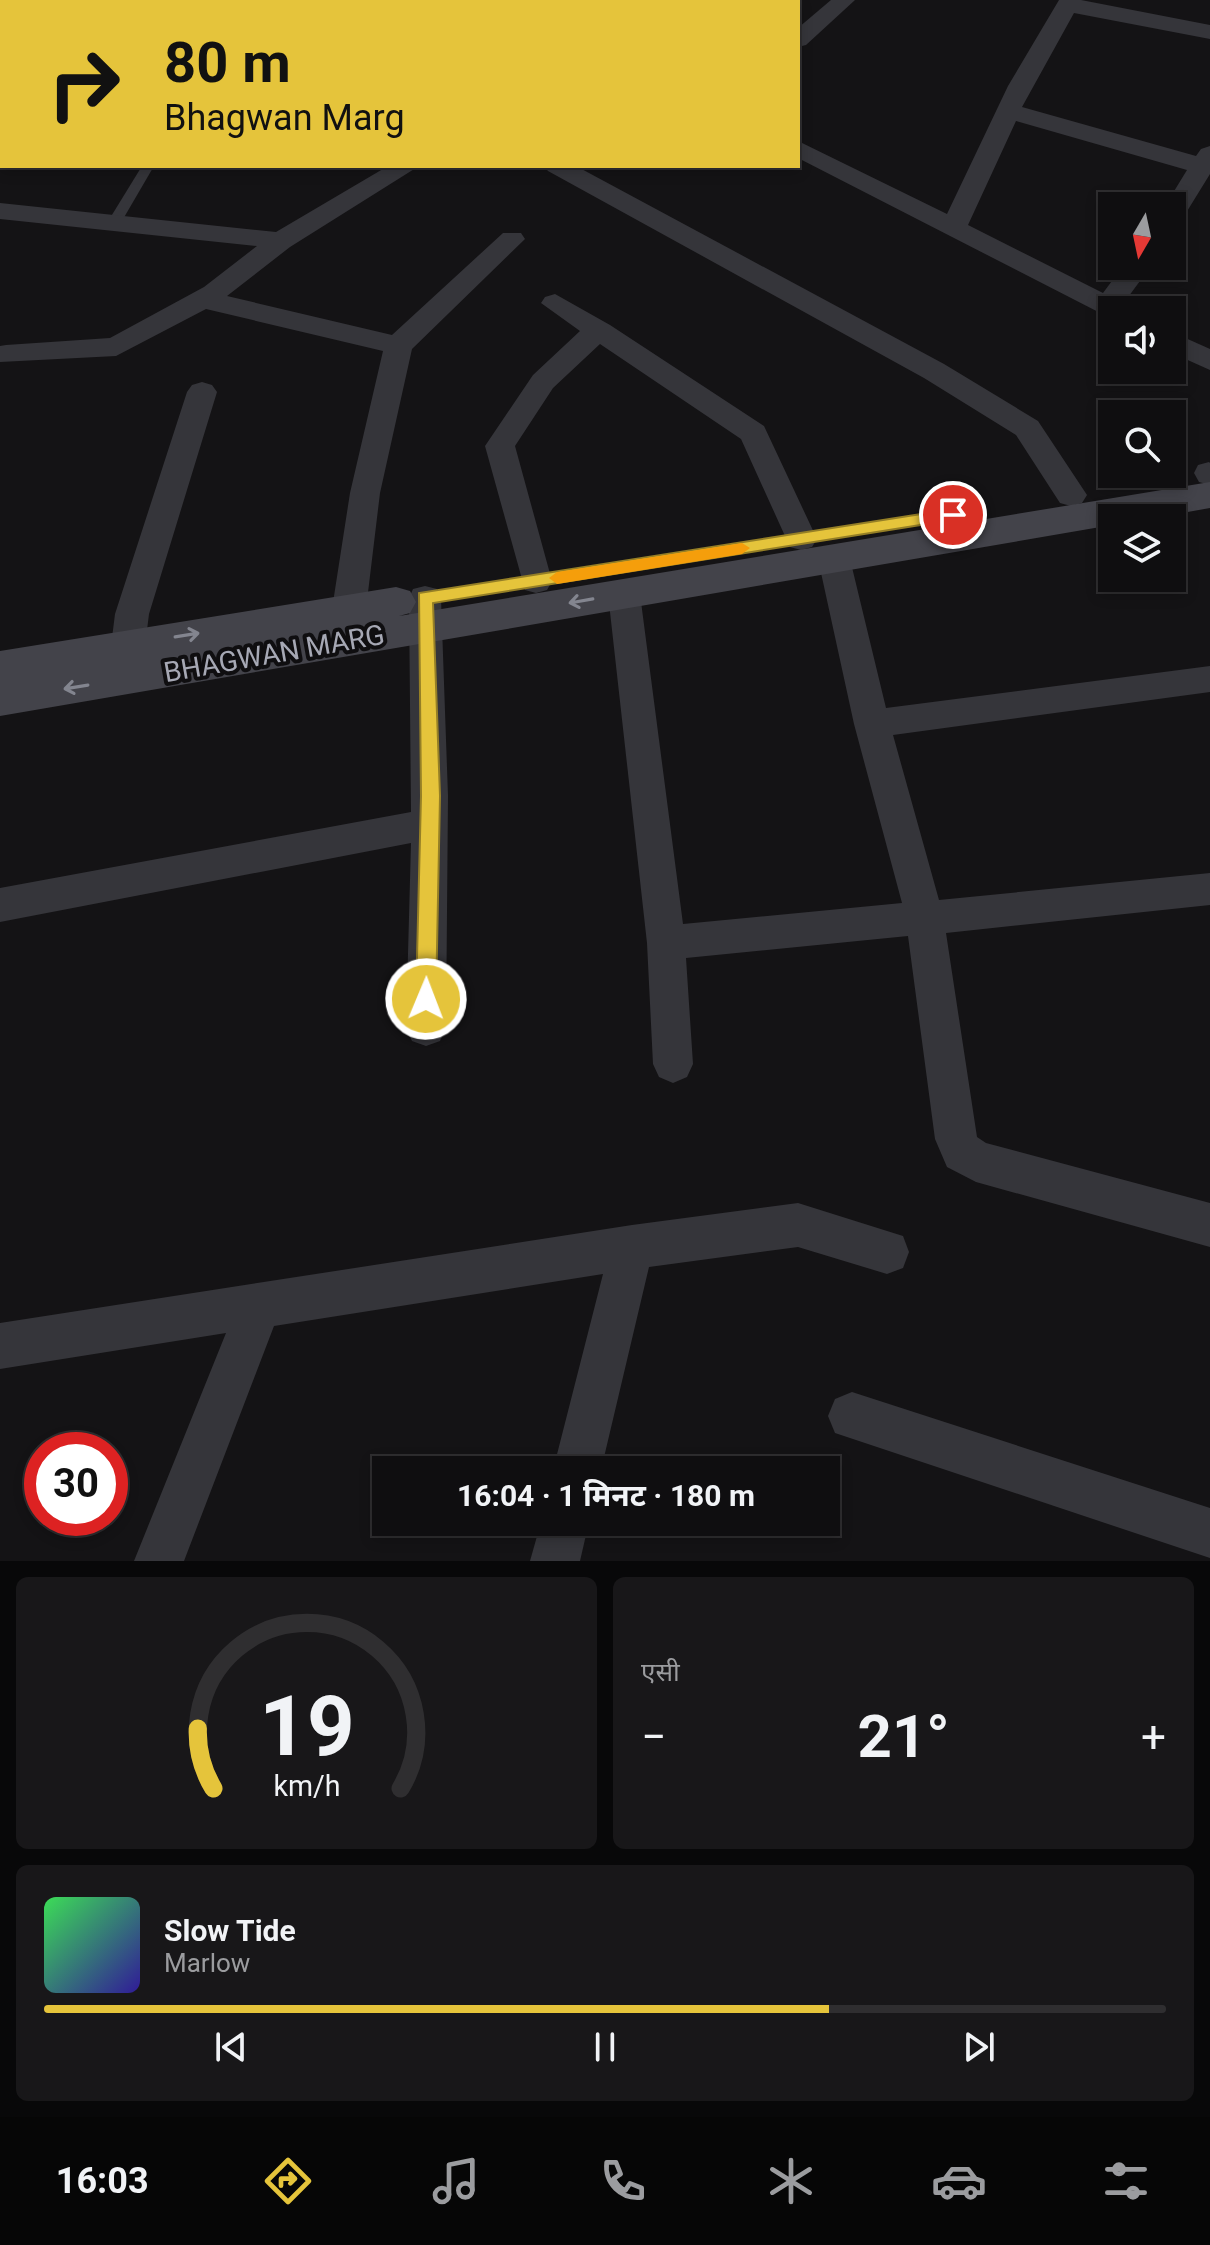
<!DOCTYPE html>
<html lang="hi">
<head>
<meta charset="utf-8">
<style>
  body { margin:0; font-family:Roboto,"Noto Sans Devanagari",sans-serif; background:#181719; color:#f1f3f6; height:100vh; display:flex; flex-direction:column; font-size:30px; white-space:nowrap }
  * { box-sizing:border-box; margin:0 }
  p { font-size:26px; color:#9b9c9f }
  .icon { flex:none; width:44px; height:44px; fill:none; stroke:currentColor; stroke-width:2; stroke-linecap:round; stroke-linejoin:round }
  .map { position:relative; height:1561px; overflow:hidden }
  .side { display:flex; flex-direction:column; gap:16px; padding:16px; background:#080809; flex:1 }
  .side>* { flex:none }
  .hud { position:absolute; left:0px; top:0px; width:800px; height:168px; box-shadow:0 4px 12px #0003,0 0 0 2px #2f2e30; background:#e5c43b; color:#111; overflow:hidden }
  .needle { width:52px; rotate:189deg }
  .tools { position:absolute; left:1098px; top:192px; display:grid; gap:16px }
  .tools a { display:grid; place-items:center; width:88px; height:88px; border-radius:0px; background:#0f0e10; box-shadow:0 4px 12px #0003,0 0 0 2px #2f2e30; font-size:40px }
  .speed { position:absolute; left:24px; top:1432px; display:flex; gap:16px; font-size:40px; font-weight:700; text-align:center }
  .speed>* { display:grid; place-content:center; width:104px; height:104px; border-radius:50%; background:#0f0e10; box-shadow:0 4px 12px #0003,0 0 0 2px #2f2e30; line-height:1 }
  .speed .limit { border:12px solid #d22; background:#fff; color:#111 }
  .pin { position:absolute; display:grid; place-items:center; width:68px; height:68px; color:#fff; margin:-34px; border:4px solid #fff; border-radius:50%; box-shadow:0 2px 8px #0007 }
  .me { position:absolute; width:88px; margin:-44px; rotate:1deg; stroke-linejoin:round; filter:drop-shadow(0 0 6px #0008) }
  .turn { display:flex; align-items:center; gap:28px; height:168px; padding:0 32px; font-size:36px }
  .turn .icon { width:104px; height:104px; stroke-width:2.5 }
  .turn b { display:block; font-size:56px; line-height:68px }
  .big { font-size:60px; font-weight:700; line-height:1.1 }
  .side .tile { flex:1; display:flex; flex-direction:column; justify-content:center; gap:12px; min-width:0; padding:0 28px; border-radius:12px; background:#181719 }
  .side .dial { align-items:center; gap:0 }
  .dial svg { height:208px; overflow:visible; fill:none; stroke:#2f2e30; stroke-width:7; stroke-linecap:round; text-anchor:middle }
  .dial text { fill:#f1f3f6; stroke:none }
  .song { display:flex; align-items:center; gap:24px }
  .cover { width:96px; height:96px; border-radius:12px; background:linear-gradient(135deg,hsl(130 70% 55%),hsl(250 70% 35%)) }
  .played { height:8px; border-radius:4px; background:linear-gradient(90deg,#e5c43b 70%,#2f2e30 70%) }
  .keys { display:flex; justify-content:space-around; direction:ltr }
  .heat { display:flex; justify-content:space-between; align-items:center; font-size:44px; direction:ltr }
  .side .tiles { flex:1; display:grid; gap:16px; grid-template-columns:1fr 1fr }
  .tile:last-child { grid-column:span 2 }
  .trip { position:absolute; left:372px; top:1456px; width:468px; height:80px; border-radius:0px; background:#0f0e10; box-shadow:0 4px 12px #0003,0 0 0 2px #2f2e30; font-weight:700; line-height:80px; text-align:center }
  .tabs { display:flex; height:128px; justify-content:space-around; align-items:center; background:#060606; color:#9b9c9f }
  .tabs .icon { width:56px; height:56px }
  .tabs .selected { color:#e5c43b }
  .tabs b { font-size:36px; color:#f1f3f6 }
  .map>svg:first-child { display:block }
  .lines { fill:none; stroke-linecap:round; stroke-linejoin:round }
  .lane { fill:#35353a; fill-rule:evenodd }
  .street { fill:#35353a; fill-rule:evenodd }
  .secondary { fill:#43434a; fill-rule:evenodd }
  .oneway { stroke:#83858f }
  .route { fill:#e5c43b; stroke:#957f26; stroke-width:2 }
  .slow { fill:#f59e0b }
  .labels { text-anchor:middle; stroke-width:8; stroke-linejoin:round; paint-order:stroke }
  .street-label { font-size:28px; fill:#a6a8b4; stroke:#0f0e10 }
</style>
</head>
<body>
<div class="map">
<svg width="1210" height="1561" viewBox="0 0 1210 1561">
  <rect width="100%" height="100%" fill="#141315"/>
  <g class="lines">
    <path class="lane" d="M142,166H154L119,226H109L107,223Z"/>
    <g class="street">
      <path d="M831,0H855L806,45L798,47V28Z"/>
      <path d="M1059,0H1081L1210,25V39L1074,13L1022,107L1196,156L1201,149L1210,146V174L1181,221L1172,223V206H1165L1187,170L1016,121L968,225L1103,293L1123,266H1151L1123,304L1127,310H1112V319L798,158V141L947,214L1008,86Z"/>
      <path d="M0,89H2L0,106Z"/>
      <path d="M388,166H419L290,247L227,296L392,335L503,233H521L525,239L412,349L380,493L366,609L361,618L349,621L337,618L332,609L350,493L383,351L206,309L116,356L0,362V346L6,345L110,338L204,287L257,246L0,219V203L276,232Z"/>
      <path d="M544,166H576L944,364L1038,421L1087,495L1082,503L1071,506L1060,503L1016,435L924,378L548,171Z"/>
      <path d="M555,294L610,325L764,426L817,539L812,547L801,550L790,547L741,439L600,344L553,388L515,446L552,581L547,590L536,593L525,590L485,446L533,375L580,331L541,303L545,297Z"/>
      <path d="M1172,332L1210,349V370L1172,353Z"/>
      <path d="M202,382L212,385L217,392L149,614L141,678L136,687L124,691L112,687L107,678L115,614L187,392L192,385Z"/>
      <path d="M1209,462L1210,463V485L1199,482L1194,473L1198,465Z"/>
      <path d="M834,547L845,551L850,559L886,708L1210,666V692L893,735L939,900L1210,873V905L946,933L977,1137L986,1143L1210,1203V1247L976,1182L947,1167L935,1139L908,936L686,958L693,1064L687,1077L673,1083L659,1077L653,1064L647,943L608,594L612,585L624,582L636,585L640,594L683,924L902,903L854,724L818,559L823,551Z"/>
      <path d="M425,586L437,589L441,598L448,796L446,1028L440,1041L426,1046L412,1041L406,1028L411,843L0,922V888L411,812L409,598L413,589Z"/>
      <path d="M798,1203L903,1236L909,1252L903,1268L887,1274L798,1247L649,1267L601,1470H553L603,1274L274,1326L184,1561H134L226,1333L0,1369V1323L632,1225Z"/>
      <path d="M852,1392L1210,1508V1558L835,1433L828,1416L835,1399Z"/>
      <path d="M541,1522H589L580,1561H530Z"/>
    </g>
    <path class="secondary" d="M1210,482V508L1154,518H1112V525L0,716V651L396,587L410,591L416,602L410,613L399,616Z"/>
  </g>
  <defs><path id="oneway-shaft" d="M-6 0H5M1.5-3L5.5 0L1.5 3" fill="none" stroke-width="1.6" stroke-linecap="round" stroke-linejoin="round" transform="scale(2)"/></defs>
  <g class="oneway">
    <use href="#oneway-shaft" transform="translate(581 601) rotate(170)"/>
    <use href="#oneway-shaft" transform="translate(187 635) rotate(-9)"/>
    <use href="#oneway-shaft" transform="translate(76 687) rotate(171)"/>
  </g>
  <path class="route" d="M953,509L961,515L958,519L433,603L440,796L436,999L434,1005H419L416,999L421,796L419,593Z"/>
  <path class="slow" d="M742,543L750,548L742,554L557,584L549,578L557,572Z"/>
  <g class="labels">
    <g class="street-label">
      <text transform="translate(274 653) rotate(-10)" y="10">BHAGWAN MARG</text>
    </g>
  </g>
</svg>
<div class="tools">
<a><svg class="needle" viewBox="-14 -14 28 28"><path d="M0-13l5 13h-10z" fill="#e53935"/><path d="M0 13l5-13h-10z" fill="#9b9c9f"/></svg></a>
<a><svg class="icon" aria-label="sound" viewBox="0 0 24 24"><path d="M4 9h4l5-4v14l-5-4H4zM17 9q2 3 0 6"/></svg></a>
<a><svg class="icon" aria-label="search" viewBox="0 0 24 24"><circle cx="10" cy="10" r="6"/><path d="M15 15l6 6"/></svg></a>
<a><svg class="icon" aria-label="layers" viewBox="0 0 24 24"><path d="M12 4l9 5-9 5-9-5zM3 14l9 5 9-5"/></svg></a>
</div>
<div class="speed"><div class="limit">30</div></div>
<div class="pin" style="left:953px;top:515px;background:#d93025"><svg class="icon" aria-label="arrive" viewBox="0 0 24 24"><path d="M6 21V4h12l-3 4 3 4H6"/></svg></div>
<svg class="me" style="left:426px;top:999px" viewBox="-20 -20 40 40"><circle r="17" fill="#e5c43b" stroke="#fff" stroke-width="3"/><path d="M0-11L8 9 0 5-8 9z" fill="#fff"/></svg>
<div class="trip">16:04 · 1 मिनट · 180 m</div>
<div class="hud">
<div class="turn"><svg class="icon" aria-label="right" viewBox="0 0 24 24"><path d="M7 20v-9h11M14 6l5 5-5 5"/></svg><div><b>80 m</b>Bhagwan Marg</div></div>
</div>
</div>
<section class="side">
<div class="tiles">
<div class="tile dial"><svg viewBox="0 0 100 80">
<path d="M14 69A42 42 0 1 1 86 69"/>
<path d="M14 69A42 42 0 0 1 8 46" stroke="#e5c43b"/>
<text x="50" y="56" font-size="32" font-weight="700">19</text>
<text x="50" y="72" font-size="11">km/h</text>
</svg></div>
<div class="tile"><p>एसी</p>
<div class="heat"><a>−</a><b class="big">21°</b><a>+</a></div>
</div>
<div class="tile">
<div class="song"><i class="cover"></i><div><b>Slow Tide</b><p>Marlow</p></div></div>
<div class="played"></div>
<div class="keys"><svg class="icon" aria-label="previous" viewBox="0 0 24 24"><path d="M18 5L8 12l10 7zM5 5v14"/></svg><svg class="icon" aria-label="pause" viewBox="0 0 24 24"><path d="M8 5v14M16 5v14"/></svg><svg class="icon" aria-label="next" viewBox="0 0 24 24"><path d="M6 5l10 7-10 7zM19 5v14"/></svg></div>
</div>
</div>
</section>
<nav class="tabs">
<b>16:03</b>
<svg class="icon selected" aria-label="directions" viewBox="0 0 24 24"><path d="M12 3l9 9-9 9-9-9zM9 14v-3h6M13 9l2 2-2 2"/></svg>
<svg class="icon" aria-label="music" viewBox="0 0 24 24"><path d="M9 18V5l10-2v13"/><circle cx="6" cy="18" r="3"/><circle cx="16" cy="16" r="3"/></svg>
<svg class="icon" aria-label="phone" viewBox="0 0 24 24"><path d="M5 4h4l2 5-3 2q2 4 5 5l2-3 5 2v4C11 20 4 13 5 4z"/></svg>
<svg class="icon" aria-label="climate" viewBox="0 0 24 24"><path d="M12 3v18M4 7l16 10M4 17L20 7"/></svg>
<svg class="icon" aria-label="car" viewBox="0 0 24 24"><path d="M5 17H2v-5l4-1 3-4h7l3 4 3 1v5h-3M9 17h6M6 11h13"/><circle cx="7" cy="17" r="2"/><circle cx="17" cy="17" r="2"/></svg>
<svg class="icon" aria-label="filters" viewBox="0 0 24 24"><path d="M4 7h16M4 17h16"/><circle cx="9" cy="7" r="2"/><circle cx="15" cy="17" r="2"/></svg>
</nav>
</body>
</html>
